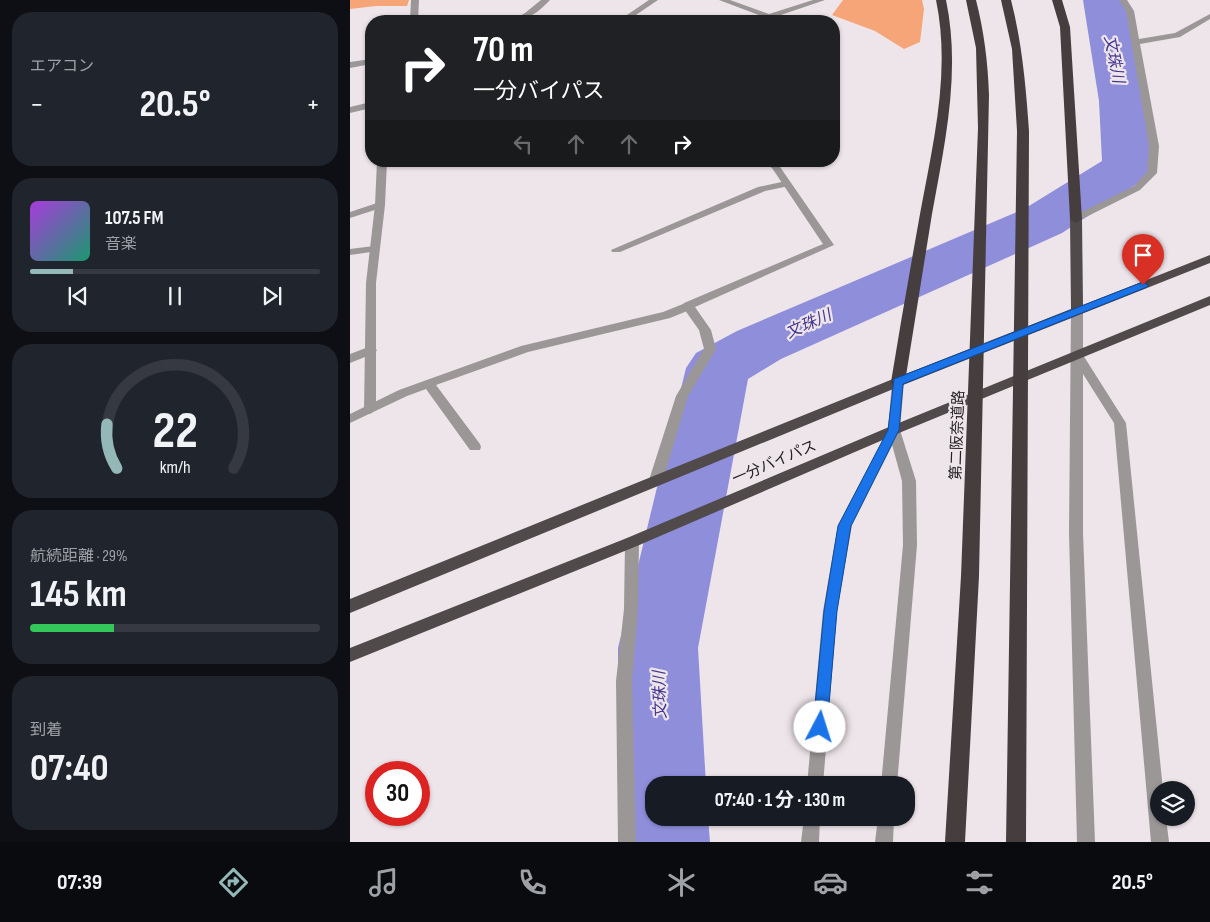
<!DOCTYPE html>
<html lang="ja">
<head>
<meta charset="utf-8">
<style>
  body { margin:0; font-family:"Sofia Sans Condensed","Noto Sans JP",sans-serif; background:#20242c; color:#f1f3f6; height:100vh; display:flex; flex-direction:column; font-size:19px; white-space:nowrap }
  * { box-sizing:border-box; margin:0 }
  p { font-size:16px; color:#9ea1a6 }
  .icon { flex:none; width:28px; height:28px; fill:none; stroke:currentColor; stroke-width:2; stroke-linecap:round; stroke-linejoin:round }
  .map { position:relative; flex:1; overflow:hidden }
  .side { display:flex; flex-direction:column; gap:12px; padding:12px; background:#0d0f14; width:350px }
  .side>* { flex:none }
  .top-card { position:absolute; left:15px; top:15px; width:475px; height:152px; border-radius:20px; box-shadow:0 1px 4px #0004; background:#202124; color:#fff; overflow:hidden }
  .fabs { position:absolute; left:800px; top:781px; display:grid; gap:10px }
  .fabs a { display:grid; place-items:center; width:45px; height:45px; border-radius:50%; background:#171b24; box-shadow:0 1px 4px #0004; font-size:25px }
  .speed { position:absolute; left:15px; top:761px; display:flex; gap:10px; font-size:25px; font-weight:700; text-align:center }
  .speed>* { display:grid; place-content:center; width:65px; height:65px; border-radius:50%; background:#171b24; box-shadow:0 1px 4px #0004; line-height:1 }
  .speed .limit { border:8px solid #d22; background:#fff; color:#111 }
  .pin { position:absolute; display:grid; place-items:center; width:42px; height:42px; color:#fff; margin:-51px -21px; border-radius:50% 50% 50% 0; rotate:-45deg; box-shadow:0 0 5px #0007 }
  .pin .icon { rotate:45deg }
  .me { position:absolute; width:55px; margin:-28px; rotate:5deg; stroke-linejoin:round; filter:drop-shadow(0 0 4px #0008) }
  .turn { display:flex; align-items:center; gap:18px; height:105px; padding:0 25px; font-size:22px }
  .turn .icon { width:65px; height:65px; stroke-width:2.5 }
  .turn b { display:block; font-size:35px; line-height:42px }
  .lanes { display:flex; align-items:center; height:48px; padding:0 25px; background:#0003; justify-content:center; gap:25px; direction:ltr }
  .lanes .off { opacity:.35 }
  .big { font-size:38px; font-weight:700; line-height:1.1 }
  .side .widget { flex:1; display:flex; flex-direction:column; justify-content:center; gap:8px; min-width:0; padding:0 18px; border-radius:20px; background:#20242c }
  .side .dial { align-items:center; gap:0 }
  .dial svg { height:130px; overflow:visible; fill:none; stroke:#363941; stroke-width:7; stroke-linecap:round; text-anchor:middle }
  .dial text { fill:#f1f3f6; stroke:none }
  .song { display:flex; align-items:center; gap:15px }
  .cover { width:60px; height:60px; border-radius:8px; background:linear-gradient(135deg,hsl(280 70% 55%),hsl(160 70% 35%)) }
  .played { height:5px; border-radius:2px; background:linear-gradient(90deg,#94b7b7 15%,#363941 15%) }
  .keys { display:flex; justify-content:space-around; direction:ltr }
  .heat { display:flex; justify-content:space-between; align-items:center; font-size:28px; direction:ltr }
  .charge { height:8px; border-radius:4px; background:linear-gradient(90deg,#34c759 29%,#363941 0) }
  .trip { position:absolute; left:295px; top:776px; width:270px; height:50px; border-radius:20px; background:#171b24; box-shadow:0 1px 4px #0004; font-weight:700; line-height:50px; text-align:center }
  .dock { display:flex; height:80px; justify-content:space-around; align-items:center; background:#090b0e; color:#9ea1a6 }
  .dock .icon { width:35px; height:35px }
  .dock .on { color:#94b7b7 }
  .dock b { font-size:22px; color:#f1f3f6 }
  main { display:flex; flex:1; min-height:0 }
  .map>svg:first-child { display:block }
  .forest { fill:#f5a578 }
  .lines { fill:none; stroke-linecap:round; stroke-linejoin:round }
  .river { fill:#8f8edb; fill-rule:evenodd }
  .service { fill:#9b9797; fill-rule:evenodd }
  .minor { fill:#9b9797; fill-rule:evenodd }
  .tertiary { fill:#9b9797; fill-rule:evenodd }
  .trunk { fill:#514a4a; fill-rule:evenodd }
  .motorway { fill:#463e3e; fill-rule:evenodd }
  .route { fill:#1a73e8; stroke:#114b97 }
  .labels { text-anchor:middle; stroke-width:4.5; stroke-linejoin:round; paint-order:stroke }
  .street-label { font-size:15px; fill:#242123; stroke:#eee5ea }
  .water-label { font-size:16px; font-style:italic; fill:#423690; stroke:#eee5ea }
</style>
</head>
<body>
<main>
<section class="side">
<div class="widget"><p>エアコン</p>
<div class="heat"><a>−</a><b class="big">20.5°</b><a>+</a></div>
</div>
<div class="widget">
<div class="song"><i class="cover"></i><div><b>107.5 FM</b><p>音楽</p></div></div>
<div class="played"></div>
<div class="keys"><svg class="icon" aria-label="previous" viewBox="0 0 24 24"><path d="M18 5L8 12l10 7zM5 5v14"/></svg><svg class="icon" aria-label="pause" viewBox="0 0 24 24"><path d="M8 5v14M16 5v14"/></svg><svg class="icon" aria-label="next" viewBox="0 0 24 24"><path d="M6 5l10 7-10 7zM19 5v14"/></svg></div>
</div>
<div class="widget dial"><svg viewBox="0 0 100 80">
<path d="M14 69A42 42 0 1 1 86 69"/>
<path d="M14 69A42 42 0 0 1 8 42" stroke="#94b7b7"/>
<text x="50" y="56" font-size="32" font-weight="700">22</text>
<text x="50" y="72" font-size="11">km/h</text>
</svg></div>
<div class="widget"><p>航続距離 · 29%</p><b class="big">145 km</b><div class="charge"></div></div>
<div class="widget"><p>到着</p><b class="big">07:40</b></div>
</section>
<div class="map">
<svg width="860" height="842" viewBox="0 0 860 842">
  <rect width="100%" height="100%" fill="#eee5ea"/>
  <g class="forest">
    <path d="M0,0H59L57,6H26L0,9Z"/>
    <path d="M493,0H572L574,9L570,42L554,49L525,31L482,15Z"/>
  </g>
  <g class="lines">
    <path class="river" d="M733,0H775L797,101L804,167L796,178L712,233L431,359L398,379L348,648L356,785H304V818H358L360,842H268V818L275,801L268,785V648L336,368L346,353L387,331L674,209L752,161L749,101Z"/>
    <g class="service">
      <path d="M436,181L439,182V186L415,191L270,252H262L261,250L408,187Z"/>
      <path d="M30,202L34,203V207L0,218V212Z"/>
      <path d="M24,246L28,247L29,249L28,251L0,255V249Z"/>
      <path d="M338,302L344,306L342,309L320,318L178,352L86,385L130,444L131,447L130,450H120L76,389L57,396L0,423V414L49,390L171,346L313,312Z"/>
      <path d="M21,346L27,350L25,353L0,363V354Z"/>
    </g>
    <g class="minor">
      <path d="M61,0H69L68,21H60Z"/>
      <path d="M191,0H200C189,12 177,21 161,21L175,13Z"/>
      <path d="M299,0H308L277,21H268Z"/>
      <path d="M369,0H380L419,14L463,0H475L419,19Z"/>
      <path d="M21,59V64L0,68V62Z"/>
      <path d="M21,102V108L0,113V107Z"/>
      <path d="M27,161H37L35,205L26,283V410L20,414L14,410L16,283L25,205Z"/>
      <path d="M410,161H423L428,164L484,245L345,307L361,330L366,349L338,396L313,480L311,483H301L299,480L326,396L354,349L349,330L332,306L334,303L473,244L422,168Z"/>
      <path d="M544,426L548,427L550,430L502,525L487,611L473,785H457L473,611L488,525L538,430L540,427Z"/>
      <path d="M282,537L287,538L289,542L288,609L282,681L286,842H268L266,681L274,609L275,542L277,538Z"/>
      <path d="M454,818H470L469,842H451Z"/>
    </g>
    <g class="tertiary">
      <path d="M769,0H777L784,11L789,39L825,33L860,14V19L830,37L790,44L809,146L807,173L790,190L726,222L721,219L722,217L784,186L797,172L799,146L776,11Z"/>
      <path d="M727,307L733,311V355L776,423L813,790H809V818H816L819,842H801L764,423L733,374V533L745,842H727L719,533L721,311Z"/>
      <path d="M548,378L554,382L550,430L566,481L567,545L547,785H531L553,545L552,481L538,430L542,382Z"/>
      <path d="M528,818H544L543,842H525Z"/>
    </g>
    <g class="trunk">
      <path d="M726,216L732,219L733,305L860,255V263L553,385L0,613V599L543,379L721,309L720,219Z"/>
      <path d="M860,296V305L549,433L287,546L0,662V648L277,538L539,427Z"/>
    </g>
    <g class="motorway">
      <path d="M586,0H596C611,71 595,143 582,214C573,270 564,326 555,382L553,385H543L541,382C550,326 560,270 570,214C583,143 601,72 586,0Z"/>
      <path d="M616,0H626C634,31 638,63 639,95L629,576L615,842H595L611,576L628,128L626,48Z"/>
      <path d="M651,0H661C672,43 676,87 679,131L676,842H656L667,131L662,49Z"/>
      <path d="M702,0H712L720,27L732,219L726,223L720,219L710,27Z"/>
    </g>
  </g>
  <path class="route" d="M793,282L798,285L797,287L553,384L549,430L501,526L487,611L477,727L475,732L470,734L465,732L463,727L474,611L488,526L538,430L544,379Z"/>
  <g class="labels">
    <g class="street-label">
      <text transform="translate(607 435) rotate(-88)" y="5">第二阪奈道路</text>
      <text transform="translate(424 462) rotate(-23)" y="5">一分バイパス</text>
    </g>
    <g class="water-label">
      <text transform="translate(765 59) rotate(79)" y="6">文珠川</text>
      <text transform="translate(458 323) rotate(-24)" y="6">文珠川</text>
      <text transform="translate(309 695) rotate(-92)" y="6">文珠川</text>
    </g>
  </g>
</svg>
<div class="fabs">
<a><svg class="icon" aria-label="layers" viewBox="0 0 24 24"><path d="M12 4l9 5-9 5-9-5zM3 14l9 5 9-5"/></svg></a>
</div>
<div class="speed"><div class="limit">30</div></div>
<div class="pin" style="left:793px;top:285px;background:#d93025"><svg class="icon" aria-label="arrive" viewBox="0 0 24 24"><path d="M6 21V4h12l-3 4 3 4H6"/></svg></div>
<svg class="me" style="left:470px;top:727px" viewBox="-20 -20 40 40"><circle r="19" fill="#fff"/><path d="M0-13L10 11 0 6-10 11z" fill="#1a73e8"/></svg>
<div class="trip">07:40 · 1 分 · 130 m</div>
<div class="top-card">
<div class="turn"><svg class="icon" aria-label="right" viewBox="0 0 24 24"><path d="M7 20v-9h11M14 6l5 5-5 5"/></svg><div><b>70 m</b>一分バイパス</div></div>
<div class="lanes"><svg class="icon off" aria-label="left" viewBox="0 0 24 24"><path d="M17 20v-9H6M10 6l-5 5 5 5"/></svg><svg class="icon off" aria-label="ahead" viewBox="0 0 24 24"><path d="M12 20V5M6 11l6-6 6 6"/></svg><svg class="icon off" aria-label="ahead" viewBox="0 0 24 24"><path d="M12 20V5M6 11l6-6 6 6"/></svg><svg class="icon" aria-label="right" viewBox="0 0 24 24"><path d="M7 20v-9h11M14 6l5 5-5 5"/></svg></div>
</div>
</div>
</main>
<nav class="dock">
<b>07:39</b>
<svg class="icon on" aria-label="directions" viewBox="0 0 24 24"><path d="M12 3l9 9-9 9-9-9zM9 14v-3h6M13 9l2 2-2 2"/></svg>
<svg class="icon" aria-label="music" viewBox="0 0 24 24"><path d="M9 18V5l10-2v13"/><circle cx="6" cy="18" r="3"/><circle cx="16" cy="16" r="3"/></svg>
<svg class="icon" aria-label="phone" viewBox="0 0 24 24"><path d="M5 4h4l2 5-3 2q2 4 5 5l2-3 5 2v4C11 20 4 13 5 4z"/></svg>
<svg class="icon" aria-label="climate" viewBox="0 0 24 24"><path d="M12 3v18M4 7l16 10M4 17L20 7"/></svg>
<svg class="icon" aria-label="car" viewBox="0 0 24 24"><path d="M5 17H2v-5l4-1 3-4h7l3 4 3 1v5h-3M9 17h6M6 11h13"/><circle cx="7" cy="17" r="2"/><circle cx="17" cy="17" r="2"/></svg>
<svg class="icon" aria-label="filters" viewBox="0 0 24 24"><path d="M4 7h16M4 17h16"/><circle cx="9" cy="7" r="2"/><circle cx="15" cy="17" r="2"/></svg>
<b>20.5°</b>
</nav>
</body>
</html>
